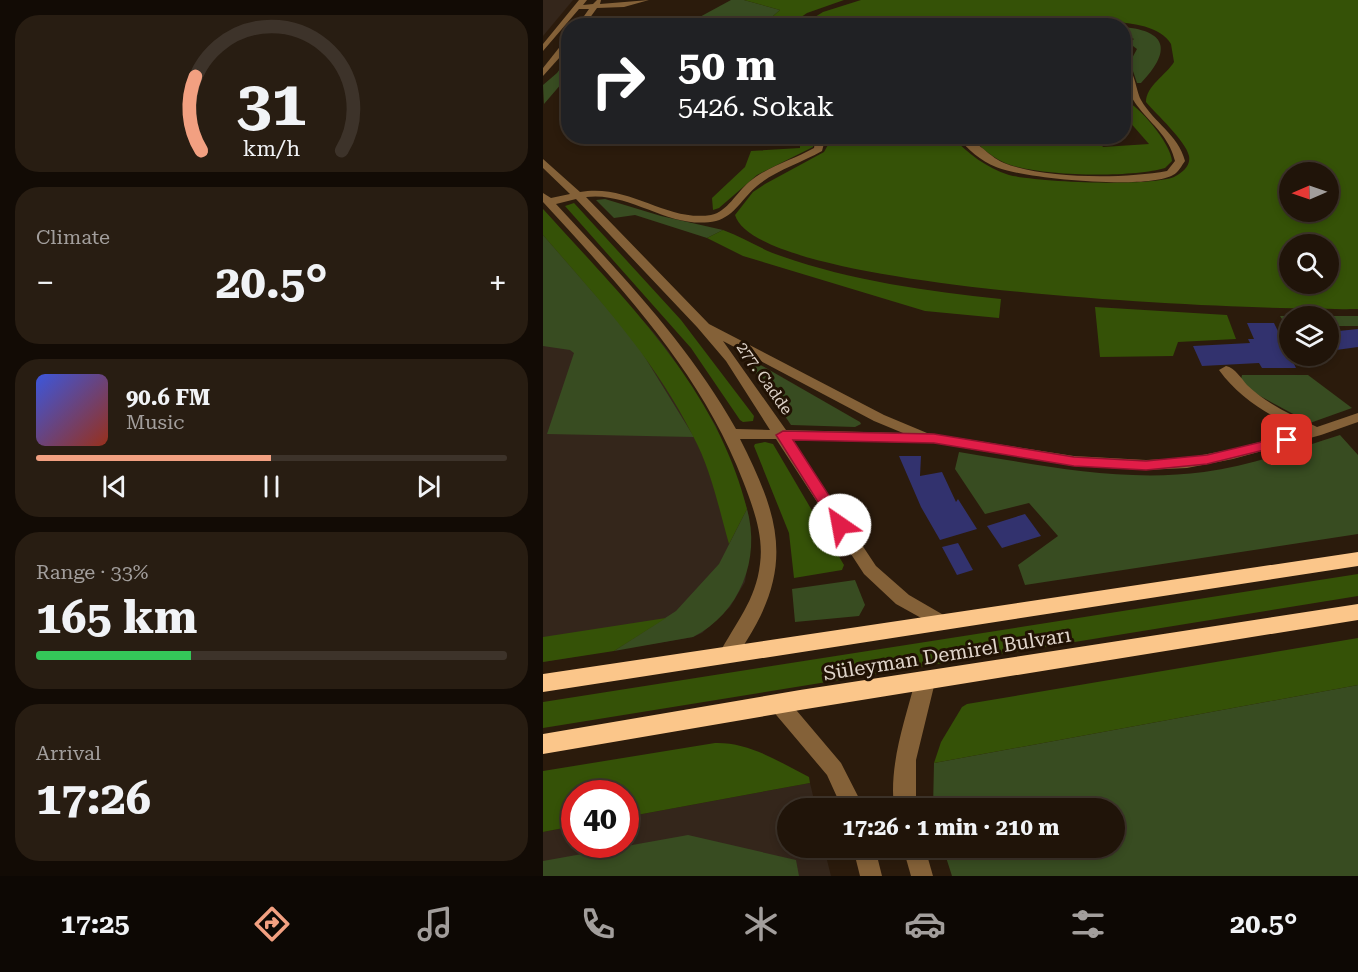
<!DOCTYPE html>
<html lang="en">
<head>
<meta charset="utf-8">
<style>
  body { margin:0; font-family:"Roboto Serif",serif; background:#281d12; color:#f1f3f6; height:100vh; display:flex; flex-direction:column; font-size:22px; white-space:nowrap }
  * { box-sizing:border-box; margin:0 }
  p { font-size:20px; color:#a29e9c }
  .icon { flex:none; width:33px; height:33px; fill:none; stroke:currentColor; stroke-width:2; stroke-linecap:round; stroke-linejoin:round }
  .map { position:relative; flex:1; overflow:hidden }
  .panel { display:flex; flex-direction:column; gap:15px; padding:15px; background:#120b05; width:543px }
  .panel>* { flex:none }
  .top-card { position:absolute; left:18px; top:18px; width:570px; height:126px; border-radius:24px; box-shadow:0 3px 9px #0003,0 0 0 2px #3d332a; background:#202124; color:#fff; overflow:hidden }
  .needle { width:39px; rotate:268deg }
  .buttons { position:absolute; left:736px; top:162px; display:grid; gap:12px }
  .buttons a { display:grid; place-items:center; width:60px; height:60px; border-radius:50%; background:#201409; box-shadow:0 3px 9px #0003,0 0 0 2px #3d332a; font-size:30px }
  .speed { position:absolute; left:18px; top:780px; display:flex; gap:12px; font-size:30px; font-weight:700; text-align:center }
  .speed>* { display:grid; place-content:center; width:78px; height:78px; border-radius:50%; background:#201409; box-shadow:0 3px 9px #0003,0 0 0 2px #3d332a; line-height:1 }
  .speed .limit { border:9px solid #d22; background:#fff; color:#111 }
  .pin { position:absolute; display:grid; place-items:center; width:51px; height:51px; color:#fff; margin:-26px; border-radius:12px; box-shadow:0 3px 9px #0006 }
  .me { position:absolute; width:66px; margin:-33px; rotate:327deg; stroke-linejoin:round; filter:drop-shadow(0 0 4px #0008) }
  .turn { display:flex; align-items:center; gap:21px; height:126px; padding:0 18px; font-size:27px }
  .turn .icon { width:78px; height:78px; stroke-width:2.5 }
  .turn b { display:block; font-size:42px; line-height:51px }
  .big { font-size:45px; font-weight:700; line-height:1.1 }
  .panel .tile { flex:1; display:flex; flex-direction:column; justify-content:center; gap:9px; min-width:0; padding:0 21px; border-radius:24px; background:#281d12 }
  .panel .dial { align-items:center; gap:0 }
  .dial svg { height:156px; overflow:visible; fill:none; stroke:#3d332a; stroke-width:7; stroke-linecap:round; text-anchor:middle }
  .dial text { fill:#f1f3f6; stroke:none }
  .song { display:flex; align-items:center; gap:18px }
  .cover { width:72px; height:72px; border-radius:9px; background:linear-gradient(135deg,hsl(230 70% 55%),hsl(10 70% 35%)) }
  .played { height:6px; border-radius:3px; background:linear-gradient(90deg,#f2a081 50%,#3d332a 50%) }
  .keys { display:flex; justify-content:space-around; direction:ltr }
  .heat { display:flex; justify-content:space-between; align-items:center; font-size:33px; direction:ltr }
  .charge { height:9px; border-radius:4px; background:linear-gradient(90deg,#34c759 33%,#3d332a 0) }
  .trip { position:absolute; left:234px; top:798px; width:348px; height:60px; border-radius:30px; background:#201409; box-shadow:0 3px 9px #0003,0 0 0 2px #3d332a; font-weight:700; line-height:60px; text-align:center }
  .tabs { display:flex; height:96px; justify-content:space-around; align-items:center; background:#0d0804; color:#a29e9c }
  .tabs .icon { width:42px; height:42px }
  .tabs .on { color:#f2a081 }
  .tabs b { font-size:27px; color:#f1f3f6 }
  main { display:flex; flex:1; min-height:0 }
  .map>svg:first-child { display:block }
  .education { fill:#34261b }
  .green { fill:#384c21 }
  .forest { fill:#355207; fill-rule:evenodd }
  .building { fill:#32326e }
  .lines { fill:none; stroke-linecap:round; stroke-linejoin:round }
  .minor { fill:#846138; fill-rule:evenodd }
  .highway { fill:#fbc68a; fill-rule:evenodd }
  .route { fill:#e11d48; stroke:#92132f; stroke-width:1.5 }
  .labels { text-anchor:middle; stroke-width:6; stroke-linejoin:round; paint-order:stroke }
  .street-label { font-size:16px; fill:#e0d5cb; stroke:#211204 }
  .near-street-label { font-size:20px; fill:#e0d5cb; stroke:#211204 }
</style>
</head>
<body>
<main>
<section class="panel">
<div class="tile dial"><svg viewBox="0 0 100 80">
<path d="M14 69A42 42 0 1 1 86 69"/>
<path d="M14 69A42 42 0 0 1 11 31" stroke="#f2a081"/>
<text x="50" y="56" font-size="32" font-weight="700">31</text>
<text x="50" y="72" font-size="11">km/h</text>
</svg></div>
<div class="tile"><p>Climate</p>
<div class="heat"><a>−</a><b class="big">20.5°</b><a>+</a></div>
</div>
<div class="tile">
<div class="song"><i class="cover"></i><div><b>90.6 FM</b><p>Music</p></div></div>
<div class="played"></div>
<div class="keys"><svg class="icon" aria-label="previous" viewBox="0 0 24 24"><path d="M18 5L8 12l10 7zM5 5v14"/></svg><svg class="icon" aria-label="pause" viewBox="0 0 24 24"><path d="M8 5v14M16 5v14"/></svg><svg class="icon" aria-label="next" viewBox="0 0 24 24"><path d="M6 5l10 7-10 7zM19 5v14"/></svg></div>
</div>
<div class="tile"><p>Range · 33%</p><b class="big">165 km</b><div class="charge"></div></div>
<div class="tile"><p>Arrival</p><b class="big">17:26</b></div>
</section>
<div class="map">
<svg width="815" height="876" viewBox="0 0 815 876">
  <rect width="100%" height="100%" fill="#2b1b0c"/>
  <g class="education">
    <path d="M0,0H30L0,36Z"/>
    <path d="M0,209L112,334L126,352L173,426L202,502L206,517L207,548L202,582L187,607L159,633L150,637L0,662Z"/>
    <path d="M267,783L273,808H244V848H281L288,876H0V832L31,826L32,844H82L83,817Z"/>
  </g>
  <g class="green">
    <path d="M188,0H201L237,10L222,23L237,25H174L176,21L153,19Z"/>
    <path d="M580,27C627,31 627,53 598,83H594L587,62L594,49L586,43L591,39L581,34Z"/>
    <path d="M25,58V76L1,104L0,85L14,73Z"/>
    <path d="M62,199L118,216L180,230L164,238L92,215L71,218L53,200Z"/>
    <path d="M0,235L90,338L151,437L4,434L31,353L27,350L0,346Z"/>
    <path d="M737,316H815V326H786V316H747V327H744Z"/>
    <path d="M207,359L317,422L318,424L312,427L248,425L206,363Z"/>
    <path d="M699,375H765L809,408L767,423L717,396L707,390L698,379Z"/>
    <path d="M797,435L815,455V534L482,585L475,565L515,536L486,503L442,514L412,469L416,452C497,465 578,483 661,472C707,466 753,449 797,435Z"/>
    <path d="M204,509C218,559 197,613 150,637L71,651L133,611L176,564Z"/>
    <path d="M312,580L322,605L316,616L252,622L249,589Z"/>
    <path d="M815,685V876H409L400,848H572V808H390L391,763Z"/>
    <path d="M145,835L253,860L256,876H0V861Z"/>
  </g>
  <g class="forest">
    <path d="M201,0H301L264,13L245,26L222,23L237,10Z"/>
    <path d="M318,0H815V309C731,311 215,294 192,215L210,192L222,184L281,152L286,143L287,137H409C425,153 443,168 466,175C493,182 606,187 631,177C639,173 648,166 646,156C643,141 613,114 603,102C603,86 623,75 631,62L628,44C611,16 548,21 520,26L259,25L280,12ZM747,172H786V212H747ZM747,244H786V284H747Z"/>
    <path d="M581,100C596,105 628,144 629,161L622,168C589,178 492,177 460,162C447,156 437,146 427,137H553L560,147L606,144L585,120H581Z"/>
    <path d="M257,137H270V147L214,175L176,208L170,210L169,198L202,167L208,151L257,148Z"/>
    <path d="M31,203L138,320L211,416L210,421L200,422L197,420L148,348L22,206Z"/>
    <path d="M0,209C81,299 174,387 204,509L186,544C176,509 168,469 150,436C111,358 56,300 0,235Z"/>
    <path d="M180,230C200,237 217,249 238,256C309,281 384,291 458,299L456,318L382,311L200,256L164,238Z"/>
    <path d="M552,307L684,315L693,339L635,342L630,356L557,357Z"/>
    <path d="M222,442L230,444L301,565L299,570L251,578L246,533L211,446L212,444Z"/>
    <path d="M815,574V596L0,728V702Z"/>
    <path d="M123,618L71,651L0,662V637Z"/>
    <path d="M815,638V685L391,763L398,742L419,707L424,704Z"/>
    <path d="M172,743C207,742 236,762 266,777L267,783L83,817L82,794H32L31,826L0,832V771Z"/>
  </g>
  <g class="building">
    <path d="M704,323H731L753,368H719L716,363L659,366L650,346L707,343L705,339H711Z"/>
    <path d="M815,329V347L786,351V332Z"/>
    <path d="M356,456H378L377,476L399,472L413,502L415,499L434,529L397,540L378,507Z"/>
    <path d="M482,514L498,536L459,548L444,526Z"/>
    <path d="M415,543L430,570L414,575L399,547Z"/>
  </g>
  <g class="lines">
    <g class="minor">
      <path d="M36,0H44L40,5L50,4L54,0H58L57,4L106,0L81,7L54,8L41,26H34L46,9H36L0,51V44Z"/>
      <path d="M23,39H26V47L0,76V68Z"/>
      <path d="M580,63C593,71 592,88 598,100C611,123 635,134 642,161C639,165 635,173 630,175C605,190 481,179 453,167C438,161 424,149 414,136C432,136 444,156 461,163C501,179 581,179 624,171L632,161C623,121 580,113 580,63Z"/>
      <path d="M273,136H283L279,151C258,163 233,170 214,186C200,197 192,216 173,221C128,231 88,191 43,197L166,324L341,415L384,433L531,456L603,460L644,458L690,449L759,431C727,416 697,399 676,370L683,366C692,368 698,378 704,385C724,404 749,415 774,427L815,413V422L778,435L690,459L644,468L603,470L531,466L391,443L249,440L333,566L366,595L404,617L407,622L404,627L398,629L353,604L321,574L233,439H197C235,514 252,564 204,640C197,651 193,664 178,659L176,654C192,624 213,600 217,564C221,536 210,507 200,481C159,373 77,286 0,202V193L8,198L27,194L0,168V159L37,192C86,183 123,222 168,215C184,212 194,192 206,182C225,166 250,160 271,148ZM33,199L154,327L183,361L227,430L193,429C146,345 78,274 13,204ZM180,341L331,421L360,433L243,430Z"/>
      <path d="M557,136H566L571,143L563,145Z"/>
      <path d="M382,674L389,677L392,682L373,760V808H351C346,765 361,723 372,682L375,677Z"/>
      <path d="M236,696L243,698L298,763L321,808H299L284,775L229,710L226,704L229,698Z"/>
      <path d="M310,848H332L339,876H317Z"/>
      <path d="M360,848H382L390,876H368Z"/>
    </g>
    <g class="highway">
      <path d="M815,552V566L0,692V674Z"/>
      <path d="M815,604V620L257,710L0,754V734L257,690Z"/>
    </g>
  </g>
  <path class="route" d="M240,431L391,434L531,457L603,461L664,455L744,436L751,440L749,443L664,464L603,470L531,466L391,443L250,440L305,525L297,530L292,529L233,435Z"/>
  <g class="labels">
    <g class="street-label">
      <text transform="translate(222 378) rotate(55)" y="6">277. Cadde</text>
    </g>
    <g class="near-street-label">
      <text transform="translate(404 654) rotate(-9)" y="7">Süleyman Demirel Bulvarı</text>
    </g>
  </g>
</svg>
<div class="buttons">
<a><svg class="needle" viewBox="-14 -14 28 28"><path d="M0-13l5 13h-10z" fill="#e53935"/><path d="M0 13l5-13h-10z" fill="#a29e9c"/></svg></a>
<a><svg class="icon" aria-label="search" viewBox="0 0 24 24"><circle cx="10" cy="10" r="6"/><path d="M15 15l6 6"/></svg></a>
<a><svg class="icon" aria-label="layers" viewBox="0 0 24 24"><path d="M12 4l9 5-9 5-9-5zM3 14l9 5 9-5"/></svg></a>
</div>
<div class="speed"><div class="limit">40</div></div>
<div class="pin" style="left:744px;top:440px;background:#d93025"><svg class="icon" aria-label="arrive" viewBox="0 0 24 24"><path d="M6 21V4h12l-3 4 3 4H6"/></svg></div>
<svg class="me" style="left:297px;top:525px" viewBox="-20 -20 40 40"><circle r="19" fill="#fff"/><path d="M0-13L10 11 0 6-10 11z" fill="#e11d48"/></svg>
<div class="trip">17:26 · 1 min · 210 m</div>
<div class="top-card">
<div class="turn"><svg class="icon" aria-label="right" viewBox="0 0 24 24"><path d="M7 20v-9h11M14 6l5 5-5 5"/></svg><div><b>50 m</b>5426. Sokak</div></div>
</div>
</div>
</main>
<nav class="tabs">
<b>17:25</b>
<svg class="icon on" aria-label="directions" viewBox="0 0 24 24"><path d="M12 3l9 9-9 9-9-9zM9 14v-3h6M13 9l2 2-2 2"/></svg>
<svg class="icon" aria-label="music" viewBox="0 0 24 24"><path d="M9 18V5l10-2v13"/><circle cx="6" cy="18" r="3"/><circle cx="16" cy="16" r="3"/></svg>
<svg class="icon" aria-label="phone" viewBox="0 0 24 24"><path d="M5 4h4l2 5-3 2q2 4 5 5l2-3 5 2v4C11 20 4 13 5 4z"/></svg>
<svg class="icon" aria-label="climate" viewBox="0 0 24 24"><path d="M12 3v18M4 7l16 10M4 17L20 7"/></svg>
<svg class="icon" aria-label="car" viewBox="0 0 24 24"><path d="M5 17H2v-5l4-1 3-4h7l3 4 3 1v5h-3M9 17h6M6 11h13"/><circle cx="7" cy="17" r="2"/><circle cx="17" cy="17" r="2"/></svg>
<svg class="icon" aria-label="filters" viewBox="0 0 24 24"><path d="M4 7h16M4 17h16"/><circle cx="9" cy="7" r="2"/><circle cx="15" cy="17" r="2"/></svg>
<b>20.5°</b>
</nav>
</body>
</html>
